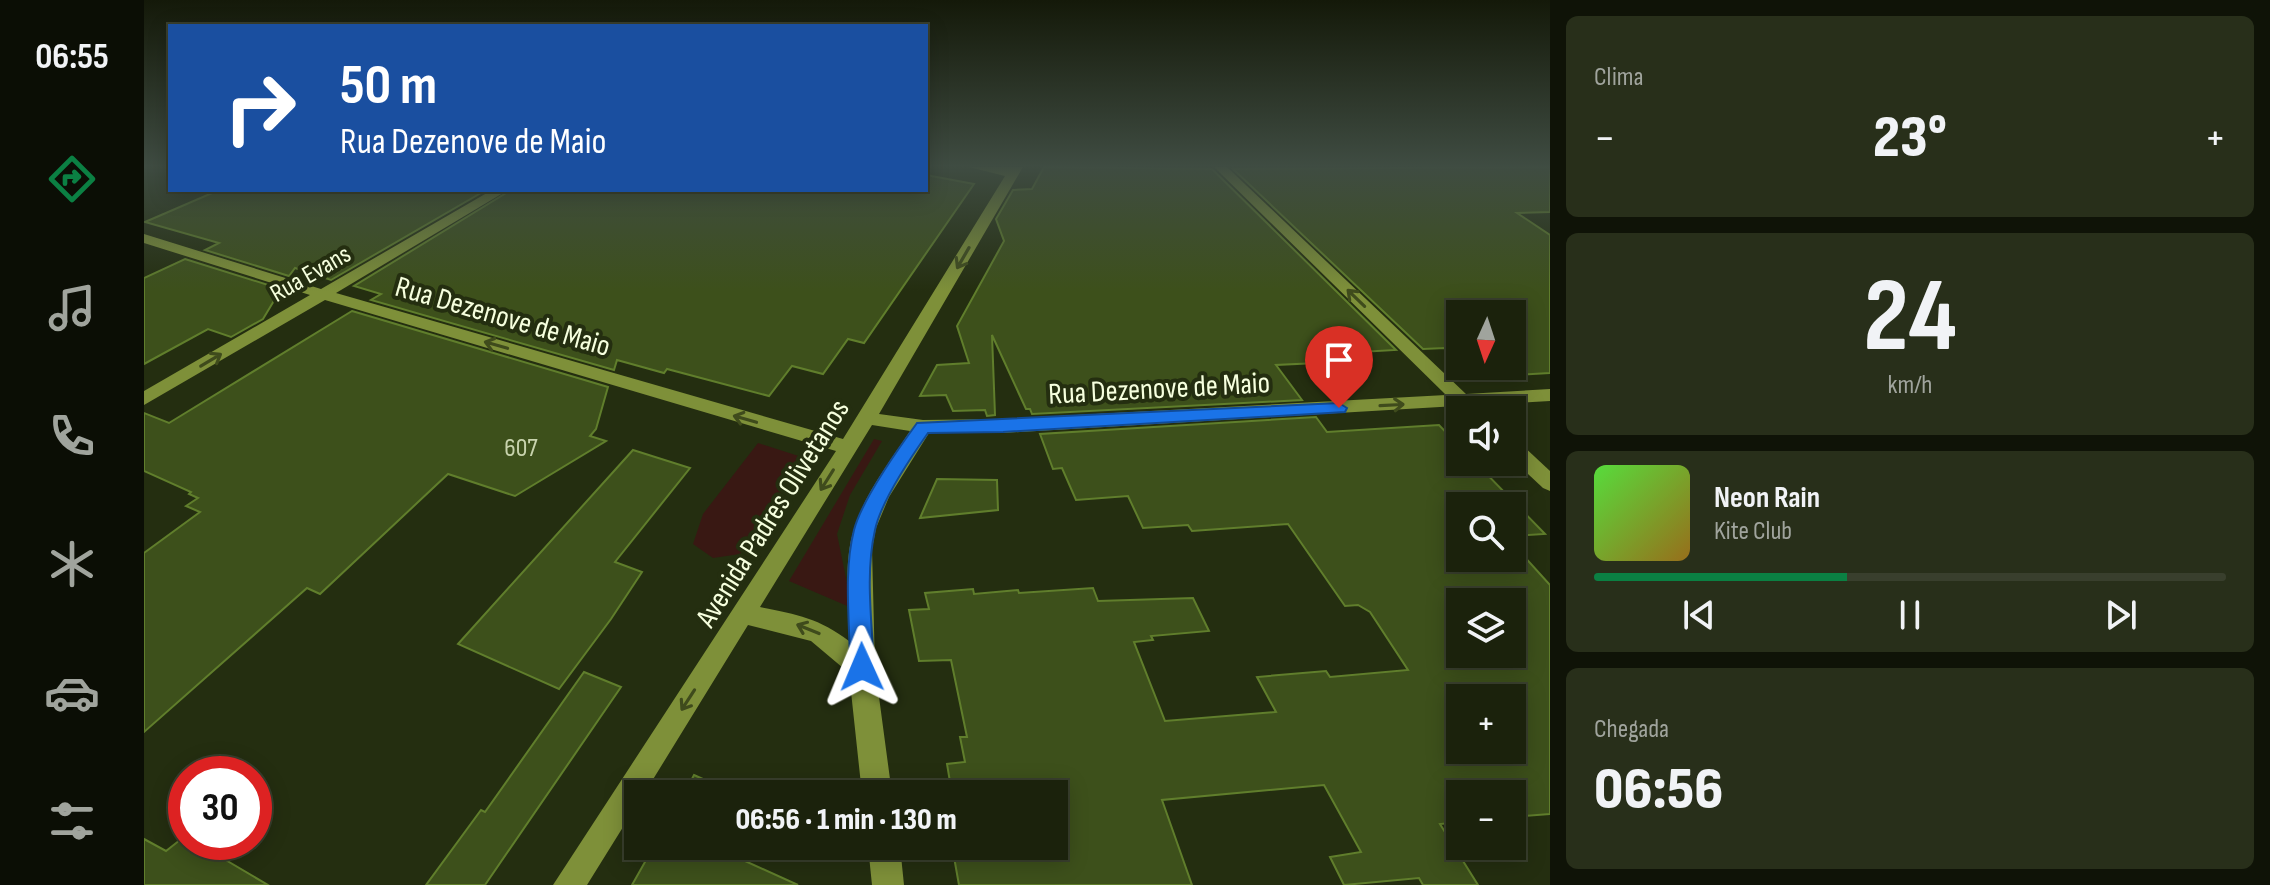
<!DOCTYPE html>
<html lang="pt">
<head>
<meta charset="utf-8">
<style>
  body { margin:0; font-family:"Sofia Sans Condensed",sans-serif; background:#282f1a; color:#f1f3f6; height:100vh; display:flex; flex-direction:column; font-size:30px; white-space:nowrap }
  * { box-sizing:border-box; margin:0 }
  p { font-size:26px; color:#a0a49d }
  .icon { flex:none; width:44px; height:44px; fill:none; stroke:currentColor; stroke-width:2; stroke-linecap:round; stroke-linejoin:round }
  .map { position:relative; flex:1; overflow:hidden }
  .details { display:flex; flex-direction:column; gap:16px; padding:16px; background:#0f1307; width:720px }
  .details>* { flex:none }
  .hud { position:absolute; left:24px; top:24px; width:760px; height:168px; border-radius:0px; box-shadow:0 4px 20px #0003,0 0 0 2px #393f2d; background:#1a4fa0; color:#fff; overflow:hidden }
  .needle { width:52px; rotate:183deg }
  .fabs { position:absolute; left:1302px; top:300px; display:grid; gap:16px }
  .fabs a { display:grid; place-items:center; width:80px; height:80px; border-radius:0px; background:#1b220c; box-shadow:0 4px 20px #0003,0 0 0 2px #393f2d; font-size:40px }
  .speed { position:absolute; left:24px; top:756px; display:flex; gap:16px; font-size:40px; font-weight:700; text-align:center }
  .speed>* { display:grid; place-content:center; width:104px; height:104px; border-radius:50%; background:#1b220c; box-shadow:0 4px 20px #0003,0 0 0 2px #393f2d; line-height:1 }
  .speed .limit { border:12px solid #d22; background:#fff; color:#111 }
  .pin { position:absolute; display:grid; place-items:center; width:68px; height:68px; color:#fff; margin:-82px -34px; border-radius:50% 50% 50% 0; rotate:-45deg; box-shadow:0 0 8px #0007 }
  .pin .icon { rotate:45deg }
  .me { position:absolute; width:88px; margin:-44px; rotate:359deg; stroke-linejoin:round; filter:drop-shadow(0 0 6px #0008) }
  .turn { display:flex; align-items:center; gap:28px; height:168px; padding:0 40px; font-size:36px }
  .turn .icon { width:104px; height:104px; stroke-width:2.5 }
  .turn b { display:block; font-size:56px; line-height:68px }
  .big { font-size:60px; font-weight:800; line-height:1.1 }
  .details .tile { flex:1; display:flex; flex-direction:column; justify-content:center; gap:12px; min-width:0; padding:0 28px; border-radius:12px; background:#282f1a }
  .details .dial { align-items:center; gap:0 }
  .dial b { font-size:104px; line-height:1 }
  .song { display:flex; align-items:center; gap:24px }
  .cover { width:96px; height:96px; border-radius:12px; background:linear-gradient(135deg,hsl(110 70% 55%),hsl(40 70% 35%)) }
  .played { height:8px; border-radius:4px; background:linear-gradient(90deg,#0b8043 40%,#393f2d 40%) }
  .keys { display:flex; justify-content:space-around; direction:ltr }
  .heat { display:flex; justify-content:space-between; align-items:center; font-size:44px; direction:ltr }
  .trip { position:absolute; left:480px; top:780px; width:444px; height:80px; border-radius:0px; background:#1b220c; box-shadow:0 4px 20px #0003,0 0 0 2px #393f2d; font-weight:800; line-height:80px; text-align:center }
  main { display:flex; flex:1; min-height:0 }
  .tabs { display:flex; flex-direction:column; width:144px; justify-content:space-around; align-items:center; background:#0b0e05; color:#a0a49d }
  .tabs .icon { width:56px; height:56px }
  .tabs .active { color:#0b8043 }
  .tabs b { font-size:36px; color:#f1f3f6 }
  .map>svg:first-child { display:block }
  .green { fill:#391813 }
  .building { fill:#3d501b; stroke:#607e2c; stroke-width:2; fill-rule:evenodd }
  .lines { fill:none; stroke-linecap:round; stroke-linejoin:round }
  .minor { fill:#7e9039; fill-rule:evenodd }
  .oneway { stroke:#3f4b1c }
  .route { fill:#1a73e8; stroke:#114b97; stroke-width:2 }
  .labels { text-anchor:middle; stroke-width:8; stroke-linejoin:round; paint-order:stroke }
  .far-street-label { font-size:26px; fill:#f6ffde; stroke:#242e10 }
  .number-label { font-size:26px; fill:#c8d3ad }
  .street-label { font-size:30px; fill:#f6ffde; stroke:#242e10 }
</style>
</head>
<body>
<main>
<nav class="tabs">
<b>06:55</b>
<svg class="icon active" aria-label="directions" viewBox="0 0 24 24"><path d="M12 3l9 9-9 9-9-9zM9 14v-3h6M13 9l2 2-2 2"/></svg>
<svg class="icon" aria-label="music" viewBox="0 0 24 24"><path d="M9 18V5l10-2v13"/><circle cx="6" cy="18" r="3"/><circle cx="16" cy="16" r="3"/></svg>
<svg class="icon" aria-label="phone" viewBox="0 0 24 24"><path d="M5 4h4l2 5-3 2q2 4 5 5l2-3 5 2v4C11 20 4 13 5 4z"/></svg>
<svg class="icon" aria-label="climate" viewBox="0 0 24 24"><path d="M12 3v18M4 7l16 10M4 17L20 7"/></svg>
<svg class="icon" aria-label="car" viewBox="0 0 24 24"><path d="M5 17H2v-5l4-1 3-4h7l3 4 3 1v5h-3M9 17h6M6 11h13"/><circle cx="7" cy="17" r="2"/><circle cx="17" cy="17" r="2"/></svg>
<svg class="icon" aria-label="filters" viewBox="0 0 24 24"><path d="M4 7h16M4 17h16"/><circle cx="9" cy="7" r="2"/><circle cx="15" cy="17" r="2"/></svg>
</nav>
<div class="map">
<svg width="1406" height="885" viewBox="0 0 1406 885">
  <rect width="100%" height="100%" fill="#242e10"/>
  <g class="green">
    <path d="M730,439L738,441L706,495L693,534L708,608L645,581Z"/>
    <path d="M614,443L667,460L596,554L569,558L549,544L559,514Z"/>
  </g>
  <g class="building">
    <path d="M900,167L1068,169L1252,350L1198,353L1195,362L1132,365L1158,400L888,414L886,409H882L848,335L851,415L843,416L841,410L809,411L802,395L776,396L793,365L825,363L813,326L860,241L852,219L869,190L888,189Z"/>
    <path d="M1406,167V212L1373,213L1406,235V373L1333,377L1320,366H1368V314H1316V362L1301,348L1279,349L1089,169Z"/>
    <path d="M782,175L830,184L720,343L704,339L679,374L648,366L625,396L523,369L520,373L473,360L470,370L227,300L237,294L210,286L367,190H727L745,193L748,190H782Z"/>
    <path d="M75,190H342L187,280L151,268L145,276L61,250L75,243L1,222Z"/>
    <path d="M41,259L137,289L119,319L87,337L64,329L0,364V278Z"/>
    <path d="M208,311L464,387L452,429L446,436L462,441L371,496L304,474L176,594L163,588L0,732V553L56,512L42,506L54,498L45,494L47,492L0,471V413L25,423Z"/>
    <path d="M1172,417L1183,432L1295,425L1316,447V462H1331L1401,534L1368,536V506H1316V558H1368V543L1406,585V814L1368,817V794H1316V822L1296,824L1334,885H1279L1275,878L1200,885L1186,857L1217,852L1180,785L1018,800L1048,885H815L808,846H910V794H808L803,764L821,762L816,737H823L807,660L775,661L765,610L785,609L781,593L829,589L830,594L874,590L875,593L949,588L954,601L1049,598L1065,631L1007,636L1009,640L990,642L1021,721L1132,712L1113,677L1182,671L1186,677L1264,670L1226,612L1214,605L1201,606L1144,524L1048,531L1044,525L999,528L984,496L932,500L918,468L909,469L896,434ZM1316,602H1368V654H1316ZM1316,698H1368V750H1316Z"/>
    <path d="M489,450L546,468L471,562L498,572L467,619L415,689L314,644Z"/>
    <path d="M793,479L853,480L854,510L776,518Z"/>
    <path d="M440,672L477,687L341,885H282L337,810L341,812Z"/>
    <path d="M550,775L592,794H540Z"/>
    <path d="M41,836L42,842H51L124,885H0V839L22,851Z"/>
    <path d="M510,846H596L590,856L654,885H488Z"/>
  </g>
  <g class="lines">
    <g class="minor">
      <path d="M825,167H879L735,414L779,420L859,419L1302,395L1070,167H1083L1322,394L1406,389V401L1332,405L1327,410L1313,406L859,433H785L745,497L732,528L728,549L731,667L748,794H718L705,673L667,641L604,625L500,794H494V803L443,885H409L692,451L181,300L0,405V391L166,295L0,243V234L177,289L348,190H364L192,293L699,439L861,176ZM728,425L766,431C746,462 721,493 710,529C699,563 705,606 705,641C675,618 652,614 616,607Z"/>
      <path d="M1368,440L1375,442L1406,471V491L1399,488L1368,459Z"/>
      <path d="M724,846H756L760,885H728Z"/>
    </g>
  </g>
  <defs><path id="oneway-shaft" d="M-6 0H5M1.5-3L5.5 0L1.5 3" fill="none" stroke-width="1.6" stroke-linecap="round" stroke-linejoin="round" transform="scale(2)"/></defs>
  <g class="oneway">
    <use href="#oneway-shaft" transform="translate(819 258) rotate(120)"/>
    <use href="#oneway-shaft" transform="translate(1212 298) rotate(-136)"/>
    <use href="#oneway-shaft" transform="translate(352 345) rotate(-164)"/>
    <use href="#oneway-shaft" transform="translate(67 360) rotate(-31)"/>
    <use href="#oneway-shaft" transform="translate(1248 405) rotate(-3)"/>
    <use href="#oneway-shaft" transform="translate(601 419) rotate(-164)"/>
    <use href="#oneway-shaft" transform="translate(683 480) rotate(122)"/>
    <use href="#oneway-shaft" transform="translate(664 629) rotate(-158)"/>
    <use href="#oneway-shaft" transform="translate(544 700) rotate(123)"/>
  </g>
  <linearGradient id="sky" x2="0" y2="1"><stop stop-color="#141909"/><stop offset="0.57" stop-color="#3f4c42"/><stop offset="1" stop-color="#3f4c42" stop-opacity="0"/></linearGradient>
  <rect width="1406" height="291" fill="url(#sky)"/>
  <path class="route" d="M1195,403L1203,408L1201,412L859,432L784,433C767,457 737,502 731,530C721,574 728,622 730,667L726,674L718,677L709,674L706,667C706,623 699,573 710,530C718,499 754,449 773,423Z"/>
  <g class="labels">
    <g class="far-street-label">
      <text transform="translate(166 273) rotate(-30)" y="9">Rua Evans</text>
    </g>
    <g class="number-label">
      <text x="377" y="456">607</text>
    </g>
    <g class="street-label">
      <text transform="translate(359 316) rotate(16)" y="10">Rua Dezenove de Maio</text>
      <text transform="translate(1015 388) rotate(-3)" y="10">Rua Dezenove de Maio</text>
      <text transform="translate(628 513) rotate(-58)" y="10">Avenida Padres Olivetanos</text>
    </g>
  </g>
</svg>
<div class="fabs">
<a><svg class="needle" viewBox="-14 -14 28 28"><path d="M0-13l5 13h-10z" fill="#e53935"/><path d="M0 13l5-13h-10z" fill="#a0a49d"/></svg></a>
<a><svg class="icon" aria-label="sound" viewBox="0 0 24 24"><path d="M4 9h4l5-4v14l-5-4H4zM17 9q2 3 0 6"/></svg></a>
<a><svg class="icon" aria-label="search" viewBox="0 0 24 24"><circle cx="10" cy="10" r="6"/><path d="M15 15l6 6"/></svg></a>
<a><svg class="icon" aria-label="layers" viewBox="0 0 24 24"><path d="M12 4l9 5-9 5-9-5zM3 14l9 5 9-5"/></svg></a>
<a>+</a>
<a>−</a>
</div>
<div class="speed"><div class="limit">30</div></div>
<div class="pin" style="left:1195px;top:408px;background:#d93025"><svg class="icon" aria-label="arrive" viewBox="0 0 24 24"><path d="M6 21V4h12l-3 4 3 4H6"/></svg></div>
<svg class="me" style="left:718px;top:667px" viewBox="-20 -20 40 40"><path d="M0-17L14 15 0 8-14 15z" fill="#1a73e8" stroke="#fff" stroke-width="4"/></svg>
<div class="trip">06:56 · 1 min · 130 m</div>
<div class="hud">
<div class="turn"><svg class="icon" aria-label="right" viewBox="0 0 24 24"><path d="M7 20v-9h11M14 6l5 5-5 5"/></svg><div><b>50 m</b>Rua Dezenove de Maio</div></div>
</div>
</div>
<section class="details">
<div class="tile"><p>Clima</p>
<div class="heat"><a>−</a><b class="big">23°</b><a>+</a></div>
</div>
<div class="tile dial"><b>24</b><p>km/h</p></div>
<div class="tile">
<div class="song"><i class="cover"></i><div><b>Neon Rain</b><p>Kite Club</p></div></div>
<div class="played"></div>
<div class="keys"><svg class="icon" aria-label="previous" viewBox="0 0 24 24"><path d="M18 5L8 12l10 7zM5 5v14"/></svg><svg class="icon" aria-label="pause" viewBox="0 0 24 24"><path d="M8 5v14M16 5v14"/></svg><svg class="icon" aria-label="next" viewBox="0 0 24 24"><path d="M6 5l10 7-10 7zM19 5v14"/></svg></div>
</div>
<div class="tile"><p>Chegada</p><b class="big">06:56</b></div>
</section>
</main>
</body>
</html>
